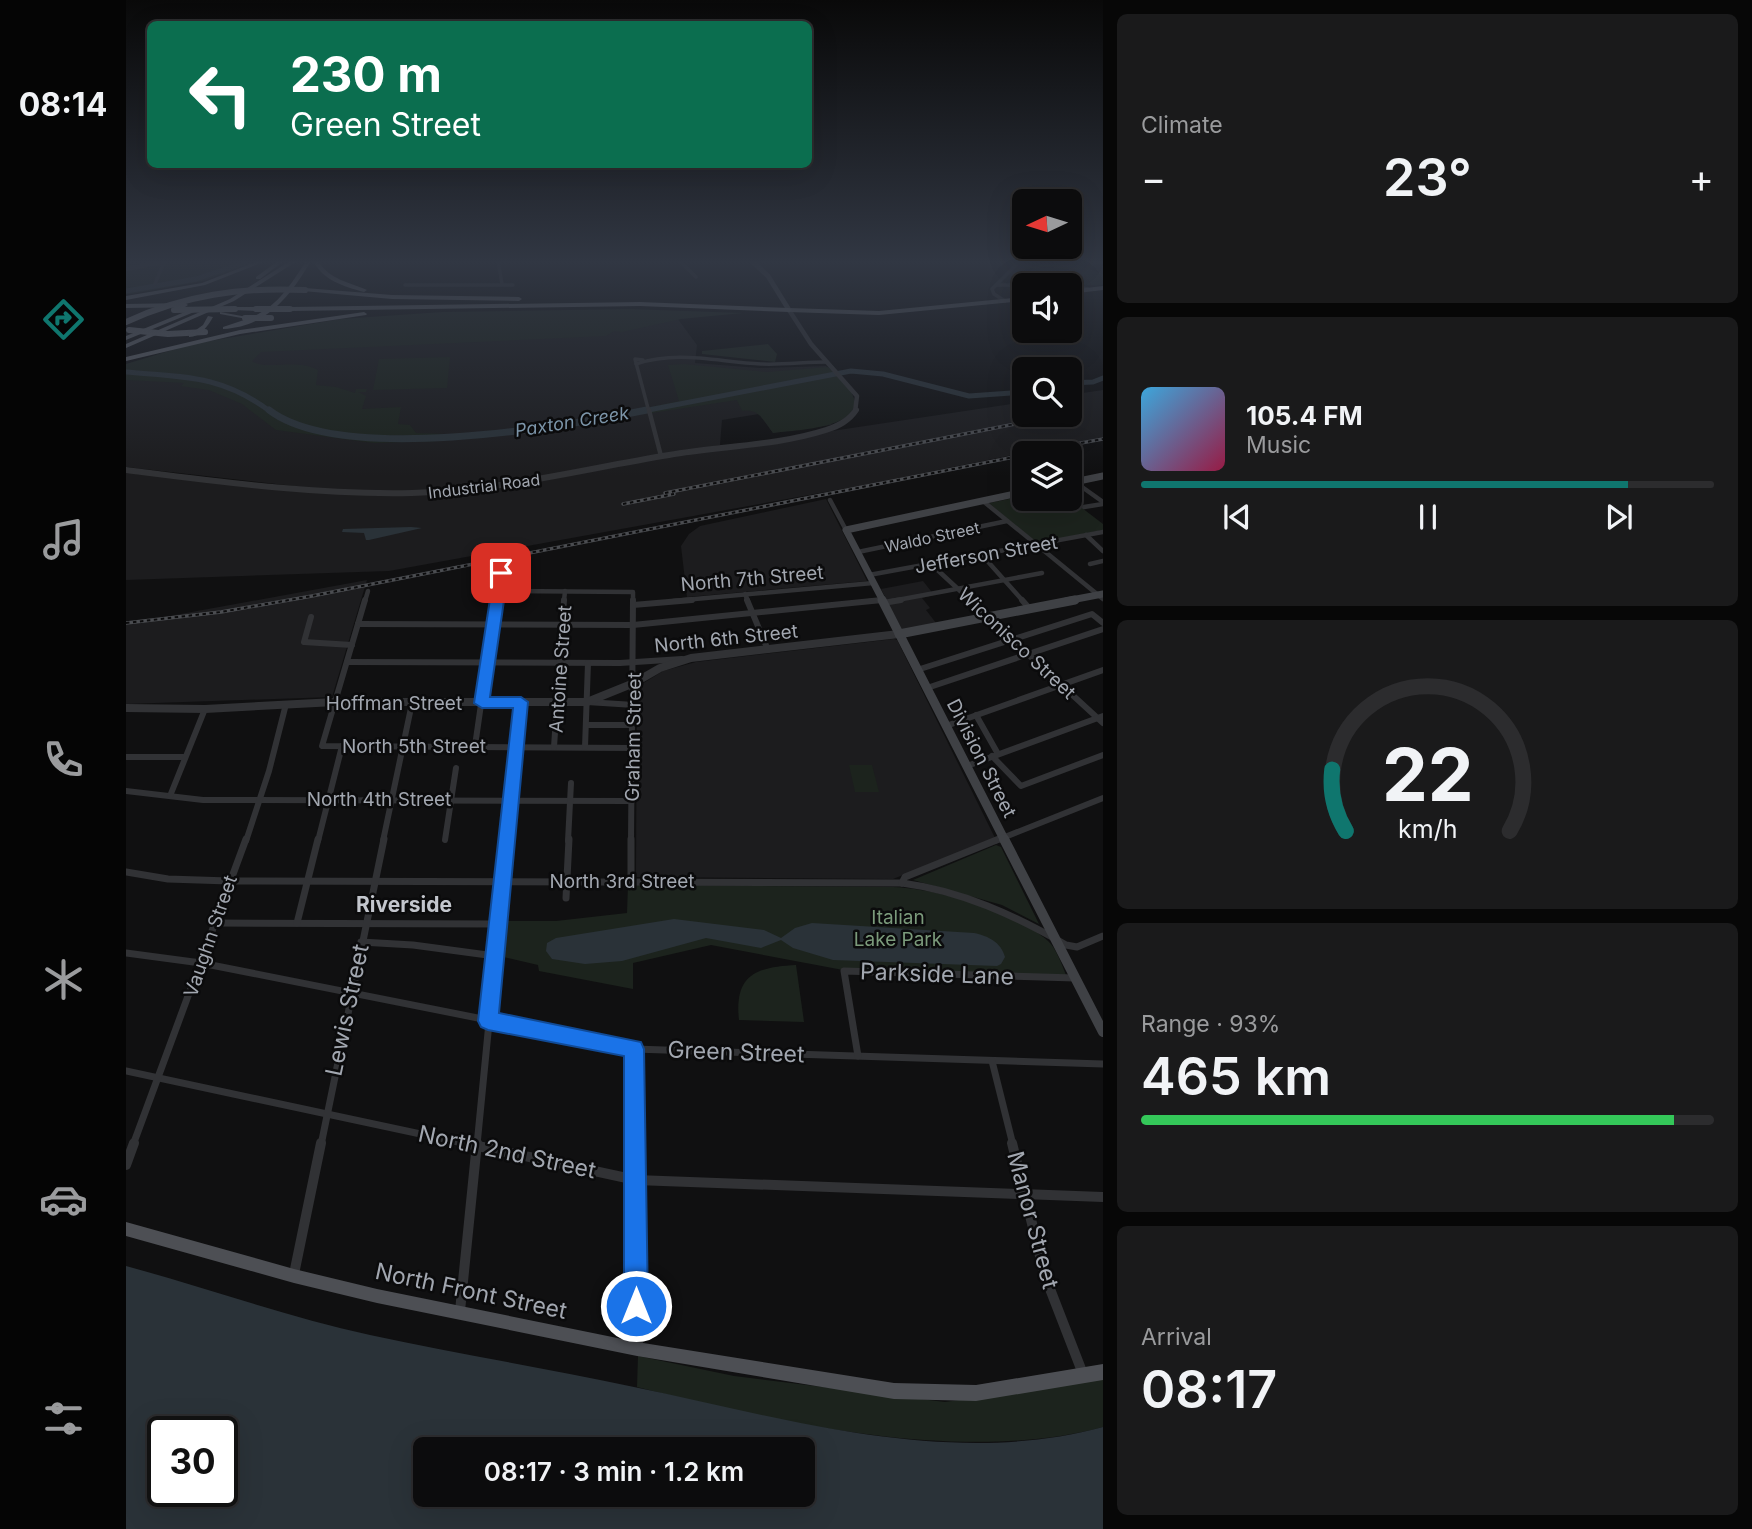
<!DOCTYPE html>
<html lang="en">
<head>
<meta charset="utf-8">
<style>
  body { margin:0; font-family:Inter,sans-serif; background:#1a1a1b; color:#f1f3f6; height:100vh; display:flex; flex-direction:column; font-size:26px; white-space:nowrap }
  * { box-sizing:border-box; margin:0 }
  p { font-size:23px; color:#9a9b9d }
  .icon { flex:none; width:38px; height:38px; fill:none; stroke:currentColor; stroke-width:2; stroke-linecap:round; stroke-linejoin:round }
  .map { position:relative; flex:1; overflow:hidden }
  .panel { display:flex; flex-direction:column; gap:14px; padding:14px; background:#070707; width:649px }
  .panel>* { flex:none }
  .hud { position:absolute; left:21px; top:21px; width:665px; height:147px; border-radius:10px; box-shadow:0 7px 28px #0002,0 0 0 2px #2c2c2e; background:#0b6e4f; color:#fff; overflow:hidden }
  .needle { width:46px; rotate:266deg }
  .controls { position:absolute; left:886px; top:189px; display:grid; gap:14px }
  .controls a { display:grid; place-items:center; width:70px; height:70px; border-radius:10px; background:#0c0c0d; box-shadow:0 7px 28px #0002,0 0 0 2px #2c2c2e; font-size:35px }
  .speed { position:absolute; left:21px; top:1416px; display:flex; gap:14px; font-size:35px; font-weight:700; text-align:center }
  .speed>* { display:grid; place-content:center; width:91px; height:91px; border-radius:50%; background:#0c0c0d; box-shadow:0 7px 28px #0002,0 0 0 2px #2c2c2e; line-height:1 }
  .speed .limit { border:4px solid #111; border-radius:10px; background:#fff; color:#111 }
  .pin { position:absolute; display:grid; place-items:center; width:60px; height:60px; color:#fff; margin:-30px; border-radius:14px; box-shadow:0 4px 10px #0006 }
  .me { position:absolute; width:77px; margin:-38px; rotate:0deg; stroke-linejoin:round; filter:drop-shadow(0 0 5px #0008) }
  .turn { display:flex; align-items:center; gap:24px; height:147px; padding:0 28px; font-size:32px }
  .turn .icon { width:91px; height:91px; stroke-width:2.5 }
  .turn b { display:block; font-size:49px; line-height:60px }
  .big { font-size:52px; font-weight:600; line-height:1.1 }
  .panel .card { flex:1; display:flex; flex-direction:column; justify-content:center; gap:10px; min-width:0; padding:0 24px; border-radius:10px; background:#1a1a1b }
  .panel .dial { align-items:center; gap:0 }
  .dial svg { height:182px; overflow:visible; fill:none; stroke:#2c2c2e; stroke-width:7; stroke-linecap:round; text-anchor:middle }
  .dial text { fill:#f1f3f6; stroke:none }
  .song { display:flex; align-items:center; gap:21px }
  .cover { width:84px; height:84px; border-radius:10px; background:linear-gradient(135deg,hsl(200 70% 55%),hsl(340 70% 35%)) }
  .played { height:7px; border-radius:4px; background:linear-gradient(90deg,#0f766e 85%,#2c2c2e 85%) }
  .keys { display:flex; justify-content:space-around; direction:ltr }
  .heat { display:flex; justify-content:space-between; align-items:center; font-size:38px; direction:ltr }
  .charge { height:10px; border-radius:5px; background:linear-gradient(90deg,#34c759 93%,#2c2c2e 0) }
  .trip { position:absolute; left:287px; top:1437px; width:402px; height:70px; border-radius:10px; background:#0c0c0d; box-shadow:0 7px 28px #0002,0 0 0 2px #2c2c2e; font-weight:600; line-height:70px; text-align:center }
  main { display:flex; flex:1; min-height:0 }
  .tabs { display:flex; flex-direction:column; width:126px; justify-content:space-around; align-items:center; background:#050505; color:#9a9b9d }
  .tabs .icon { width:49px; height:49px }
  .tabs .active { color:#0f766e }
  .tabs b { font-size:32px; color:#f1f3f6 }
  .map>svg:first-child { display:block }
  .built { fill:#1c1c1e }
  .green { fill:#1c231d }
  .water { fill:#2a3238; fill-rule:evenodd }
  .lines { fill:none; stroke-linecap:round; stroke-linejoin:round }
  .river-far1 { stroke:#2a3238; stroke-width:5 }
  .river { stroke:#2a3238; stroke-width:7 }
  .minor-far4 { stroke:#313235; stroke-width:3.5 }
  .minor-far3 { stroke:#313235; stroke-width:4.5 }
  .minor-far2 { stroke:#313235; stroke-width:6 }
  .minor-far1 { stroke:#313235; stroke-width:7 }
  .minor { stroke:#313235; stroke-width:10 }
  .tertiary-far2 { stroke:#313235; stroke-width:4.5 }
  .tertiary-far1 { stroke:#313235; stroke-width:6 }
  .tertiary { stroke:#313235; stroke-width:8 }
  .secondary-far3 { stroke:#3f4145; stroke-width:5 }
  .secondary-far2 { stroke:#3f4145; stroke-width:7 }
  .secondary-far1 { stroke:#3f4145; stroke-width:9 }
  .secondary { stroke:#3f4145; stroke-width:10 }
  .primary { fill:#4d4f54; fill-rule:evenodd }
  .trunk { fill:#55585d; fill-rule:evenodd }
  .motorway { fill:#5d6066; fill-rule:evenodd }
  .rail-casing { stroke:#4a4c50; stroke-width:3.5 }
  .rail { stroke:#0b0b0c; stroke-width:2; stroke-dasharray:3.5; stroke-linecap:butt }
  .motorway-bridge { stroke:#5d6066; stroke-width:6 }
  .route { fill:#1a73e8; stroke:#114b97; stroke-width:2 }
  .labels { text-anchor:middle; stroke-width:5; stroke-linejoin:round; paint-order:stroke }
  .far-street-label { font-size:16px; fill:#a2a7b0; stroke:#0b0b0c }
  .far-water-label { font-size:18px; font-style:italic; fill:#7c95a9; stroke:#0b0b0c }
  .street-label { font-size:19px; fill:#a2a7b0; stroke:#0b0b0c }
  .park-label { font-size:19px; fill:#7b9a7b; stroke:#0b0b0c }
  .neighbourhood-label { font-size:21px; font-weight:bold; fill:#c3c6cd; stroke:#0b0b0c }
  .near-street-label { font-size:23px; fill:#a2a7b0; stroke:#0b0b0c }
</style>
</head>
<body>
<main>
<nav class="tabs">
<b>08:14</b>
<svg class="icon active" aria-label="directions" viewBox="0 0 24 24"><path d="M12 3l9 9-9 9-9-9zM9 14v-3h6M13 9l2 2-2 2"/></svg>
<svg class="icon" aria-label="music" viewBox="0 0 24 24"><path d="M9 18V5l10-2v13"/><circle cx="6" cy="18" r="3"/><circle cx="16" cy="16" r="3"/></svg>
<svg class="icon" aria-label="phone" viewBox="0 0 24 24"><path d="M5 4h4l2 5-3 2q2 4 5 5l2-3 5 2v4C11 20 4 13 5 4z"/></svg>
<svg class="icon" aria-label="climate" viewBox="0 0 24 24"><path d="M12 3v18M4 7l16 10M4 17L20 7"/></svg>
<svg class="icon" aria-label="car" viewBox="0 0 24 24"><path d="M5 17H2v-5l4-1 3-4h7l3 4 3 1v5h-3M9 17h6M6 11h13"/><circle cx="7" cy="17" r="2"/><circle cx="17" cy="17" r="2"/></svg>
<svg class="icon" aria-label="filters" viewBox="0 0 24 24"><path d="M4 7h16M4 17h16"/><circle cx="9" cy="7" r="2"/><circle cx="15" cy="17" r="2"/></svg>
</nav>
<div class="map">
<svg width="977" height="1529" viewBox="0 0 977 1529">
  <rect width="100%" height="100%" fill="#101011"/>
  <g class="built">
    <path d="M546,311L571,345L569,363L634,368L700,366L725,391L728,399L705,425L647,433L633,414L596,420L594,445L355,487L269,492L212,491L0,467V366L37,357Z"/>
    <path d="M977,390V437L733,486L263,571L0,580V472L196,492L349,491L573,451L898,402V415H943V395Z"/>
    <path d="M700,499L741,581L561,597L555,546L563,534L574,526Z"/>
    <path d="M241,580L206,697L0,704V624Z"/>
    <path d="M797,581L808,595L796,598L804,608L800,610L810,623L776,630L755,589Z"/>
    <path d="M768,639L771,640L869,838L767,879L510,877L511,687L537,671L570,662Z"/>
  </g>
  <g class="green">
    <path d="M0,261H134L77,281L5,294H0Z"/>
    <path d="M946,263L977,274V285C959,287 944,281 926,281C914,281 899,288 889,279L897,277L912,265Z"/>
    <path d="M503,309L617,313L555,319L496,332L488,331L480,336L135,352L126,361C139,371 170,358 192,370L190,385L210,387L229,393L230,389H241L240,392H232L240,396L236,409L275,407L272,424L284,425L290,433L321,434V440L315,441L248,443L150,430L116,404L83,390L55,386L58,383L0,380V364L66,344L215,319L316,312Z"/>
    <path d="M642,344L651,354L649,362L576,354V351Z"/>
    <path d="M324,357L321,388L247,390L253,359Z"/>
    <path d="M558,364L641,372L702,367C710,375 723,385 727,396C739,429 666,430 647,433C638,421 633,408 616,411L611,400L526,413L525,407L553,401L542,365Z"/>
    <path d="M898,496V499L943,498L977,524V530L910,543L863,503Z"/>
    <path d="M723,765H746L753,792H729Z"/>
    <path d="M870,845L875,847L913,924L876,905L787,880Z"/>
    <path d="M502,885L767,887C809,888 891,912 922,941C930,948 936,965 940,975L717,970L585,945L507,963V989L413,971L412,965L373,956L377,921H430L501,913Z"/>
    <path d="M670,965L678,1022L613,1020C608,975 630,967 670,965Z"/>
    <path d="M512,1356L608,1376L819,1402L977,1379V1427C837,1465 650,1422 511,1387Z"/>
  </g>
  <g class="water">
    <path d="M285,527L296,528L243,540H240L238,533L216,532L217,529Z"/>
    <path d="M548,919L638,930L655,938L669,928L686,923L848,933C862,936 875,942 879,957L875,964L871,966L707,960L667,948L655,940L635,948L580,938L496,961L459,964L426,959L420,951L421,943L430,938Z"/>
    <path d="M0,1266C81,1288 162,1317 244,1335C331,1354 420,1368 508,1387C659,1418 823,1469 977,1427V1529H0ZM37,1432H96V1491H37ZM299,1449H677V1494H299Z"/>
  </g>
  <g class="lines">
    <g class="river-far1">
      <path d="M0,291L70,279L124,261"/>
      <path d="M0,372C58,377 96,375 145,412"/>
      <path d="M943,383L967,382L977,378"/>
      <path d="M512,412L725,371L757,374L843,396L898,392"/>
    </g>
    <path class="river" d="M143,410C215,465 434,427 521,410"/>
    <g class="minor-far4">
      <path d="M372,261L376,284"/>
      <path d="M554,261L570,277"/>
      <path d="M969,261L977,263"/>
      <path d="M29,284L38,262"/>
      <path d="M279,285H387"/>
      <path d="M870,285H940"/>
      <path d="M943,286L962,289"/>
      <path d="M879,301L868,294L866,289L894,261"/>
      <path d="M517,360L509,359L523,412"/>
      <path d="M510,364C552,350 592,362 635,364C657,365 679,362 701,362"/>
    </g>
    <g class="minor-far3">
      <path d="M523,410L535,456"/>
      <path d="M949,482L977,502"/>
      <path d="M704,500L720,530"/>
      <path d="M857,501L977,599"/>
      <path d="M958,507L977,504"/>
      <path d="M960,535L977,551"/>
      <path d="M732,552L881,521"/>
      <path d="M856,555L897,601"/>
      <path d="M805,564L845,601"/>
      <path d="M964,564L977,561"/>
      <path d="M743,575L977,532"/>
      <path d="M373,591L507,592V601"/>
      <path d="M619,594L622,601"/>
      <path d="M239,601L242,591"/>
      <path d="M370,601L374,571"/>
      <path d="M438,601L439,591"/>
      <path d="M547,601L747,583"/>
      <path d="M743,601L756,600"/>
      <path d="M766,601L916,573"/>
    </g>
    <g class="minor-far2">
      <path d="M239,600L196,746L507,748"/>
      <path d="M621,600L642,650"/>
      <path d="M843,600L977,723"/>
      <path d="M896,600L903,608"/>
      <path d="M757,603L775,600"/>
      <path d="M507,605L566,600"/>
      <path d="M185,617L178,642L226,645"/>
      <path d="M232,624L507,625L756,600"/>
      <path d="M221,662L494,663L556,659"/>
      <path d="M791,670L966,614L977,623"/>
      <path d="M801,688L977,629"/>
      <path d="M461,702L508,705"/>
      <path d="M850,715L872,754"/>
      <path d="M460,725H507"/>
      <path d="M820,726L977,670"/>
      <path d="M349,746L370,600"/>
      <path d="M428,747L438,600"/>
      <path d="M459,747L462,663"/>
      <path d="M866,756L895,786L977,755"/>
      <path d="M0,757H59"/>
      <path d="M841,766L977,716"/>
      <path d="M0,791L77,800L506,801"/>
      <path d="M44,796L79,709"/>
      <path d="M319,840L330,768"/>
      <path d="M120,841L143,771L160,704"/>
      <path d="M192,841L216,746"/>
      <path d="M257,841L286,703"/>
      <path d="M381,841L395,702"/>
      <path d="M442,841L445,783"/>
      <path d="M505,841L507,600"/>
      <path d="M869,841L977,798"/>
    </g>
    <g class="minor-far1">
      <path d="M0,872L42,879L103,881L776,883C836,891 888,915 940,945L951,947L977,936"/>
      <path d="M505,881V839"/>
      <path d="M776,883L779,877L873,839"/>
      <path d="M440,898L443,839"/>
      <path d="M89,923L372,924"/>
      <path d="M171,923L192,839"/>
      <path d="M235,942L287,945L369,956"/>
      <path d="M0,953L75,963L508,1049L977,1064"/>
      <path d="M508,1049L509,1145"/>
      <path d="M732,1056L718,971L949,978"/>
      <path d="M866,1061L887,1145"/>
      <path d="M0,1071L346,1145"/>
      <path d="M7,1145L120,839"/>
      <path d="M195,1145L258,839"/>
      <path d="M351,1145L381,839"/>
    </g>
    <g class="minor">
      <path d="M338,1143L510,1180L977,1197"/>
      <path d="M509,1143L512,1347"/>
      <path d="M886,1143L919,1276L957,1374"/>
      <path d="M0,1165L8,1143"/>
      <path d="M168,1274L195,1143"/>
      <path d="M334,1311L351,1143"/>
    </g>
    <g class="tertiary-far2">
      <path d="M0,269L41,261"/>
      <path d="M663,310L685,344L731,396L729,412"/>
    </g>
    <path class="tertiary-far1" d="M0,470C95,482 190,495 286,493C373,491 457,469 543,455C594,446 650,446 700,430C712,426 723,421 730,410"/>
    <path class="tertiary" d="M0,708L79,709L209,702H461L508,683L534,668L565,658L773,634"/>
    <path class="secondary-far3" d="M626,261L642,276L663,310"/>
    <g class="secondary-far2">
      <path d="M943,483L977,476"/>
      <path d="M757,601L720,530L898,492"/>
      <path d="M940,601L977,594"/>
    </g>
    <g class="secondary-far1">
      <path d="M756,600L879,841"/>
      <path d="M773,634L949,600"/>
    </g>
    <path class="secondary" d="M878,839L977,1032"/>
    <path class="primary" d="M0,1222L168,1269L251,1289L511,1342L768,1383L850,1385L977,1364V1380L850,1401L768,1399L511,1356L251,1303L168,1283L0,1236Z"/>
    <g class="trunk">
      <path d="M977,286V290L943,294V290Z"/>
      <path d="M898,297V301L753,315L663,312L660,310L663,308L753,311Z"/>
    </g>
    <g class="motorway">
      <path d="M132,261H140L79,285L0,300V296L76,283Z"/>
      <path d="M152,261H158L134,279H130V277Z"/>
      <path d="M164,261H171L108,301L0,348V344L104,299Z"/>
      <path d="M180,261H185C164,296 141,327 97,329V327L121,319L94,314V312L121,317V319C150,309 164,286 180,261Z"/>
      <path d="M187,261H192C204,280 223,282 241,290L238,292C217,286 198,281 187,261Z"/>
      <path d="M179,288L266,295L393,297L396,299L393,301L266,299L177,291V289Z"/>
      <path d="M514,302L663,308L666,310L663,312L514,306L164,311L161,309L164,307Z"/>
      <path d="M0,304L59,303L62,305L59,307L0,308Z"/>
      <path d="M71,307L74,309L73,310L0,340V336Z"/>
      <path d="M109,307H130L133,309L130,311L107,310L106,309Z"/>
      <path d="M238,312L241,314L240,315L114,334L0,361V357L114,330Z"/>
      <path d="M82,316L87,317C82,326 74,337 63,337V335L77,325Z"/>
    </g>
    <defs>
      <g id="rail">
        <path d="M900,453L977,439"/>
        <path d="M539,493L889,424"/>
        <path d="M497,504L548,494"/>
        <path d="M0,623L95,612L186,596L898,455"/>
      </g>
    </defs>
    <use href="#rail" class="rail-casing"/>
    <use href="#rail" class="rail"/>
    <g class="motorway-bridge">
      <path d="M130,309H164"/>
      <path d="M48,310L109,309"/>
      <path d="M119,318H145"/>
      <path d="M0,322C58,295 115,287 179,290"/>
      <path d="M3,330L42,334L79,332"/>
    </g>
  </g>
  <linearGradient id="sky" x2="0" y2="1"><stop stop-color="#090909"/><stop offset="0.55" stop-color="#313743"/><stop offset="1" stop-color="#313743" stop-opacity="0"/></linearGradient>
  <rect width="977" height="476" fill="url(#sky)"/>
  <path class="route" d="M375,569L382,573L364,697H395L402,702L373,1013L515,1042L518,1049L522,1306L518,1314L510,1318L501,1314L498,1306V1056L362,1030L355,1027L352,1021L387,708H356L348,703L368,573Z"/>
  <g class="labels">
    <g class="far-street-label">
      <text transform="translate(358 486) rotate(-7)" y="6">Industrial Road</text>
      <text transform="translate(806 537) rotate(-12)" y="6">Waldo Street</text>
    </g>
    <g class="far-water-label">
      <text transform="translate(446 422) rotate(-9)" y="6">Paxton Creek</text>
    </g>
    <g class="street-label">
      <text transform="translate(860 554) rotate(-10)" y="7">Jefferson Street</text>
      <text transform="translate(626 578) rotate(-5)" y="7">North 7th Street</text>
      <text transform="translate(600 638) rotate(-6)" y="7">North 6th Street</text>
      <text transform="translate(891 643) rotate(43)" y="7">Wiconisco Street</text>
      <text transform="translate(434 669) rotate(-86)" y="7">Antoine Street</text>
      <text x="268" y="710">Hoffman Street</text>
      <text transform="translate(507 737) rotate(-89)" y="7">Graham Street</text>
      <text x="288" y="753">North 5th Street</text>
      <text transform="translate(856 758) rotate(63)" y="7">Division Street</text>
      <text x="253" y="806">North 4th Street</text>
      <text x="496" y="888">North 3rd Street</text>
      <text transform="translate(84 936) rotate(-71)" y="7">Vaughn Street</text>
    </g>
    <g class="park-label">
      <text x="772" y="924">Italian<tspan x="772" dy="22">Lake Park</tspan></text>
    </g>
    <g class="neighbourhood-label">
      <text x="278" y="912">Riverside</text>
    </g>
    <g class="near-street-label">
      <text transform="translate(811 974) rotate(2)" y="8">Parkside Lane</text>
      <text transform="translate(221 1010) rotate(-78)" y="8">Lewis Street</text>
      <text transform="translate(610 1052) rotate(2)" y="8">Green Street</text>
      <text transform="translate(381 1152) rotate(12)" y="8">North 2nd Street</text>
      <text transform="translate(907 1220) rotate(75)" y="8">Manor Street</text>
      <text transform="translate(345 1291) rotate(12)" y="8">North Front Street</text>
    </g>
  </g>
</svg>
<div class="controls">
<a><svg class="needle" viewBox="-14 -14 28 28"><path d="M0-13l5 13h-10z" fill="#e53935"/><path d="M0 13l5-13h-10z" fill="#9a9b9d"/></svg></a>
<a><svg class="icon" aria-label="sound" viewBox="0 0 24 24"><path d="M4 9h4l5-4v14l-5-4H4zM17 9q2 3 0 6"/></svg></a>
<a><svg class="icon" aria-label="search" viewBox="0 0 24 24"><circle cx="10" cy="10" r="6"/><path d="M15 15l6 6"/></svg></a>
<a><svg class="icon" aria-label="layers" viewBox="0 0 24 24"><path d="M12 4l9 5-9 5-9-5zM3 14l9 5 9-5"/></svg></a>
</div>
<div class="speed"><div class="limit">30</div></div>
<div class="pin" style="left:375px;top:573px;background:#d93025"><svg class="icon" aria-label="arrive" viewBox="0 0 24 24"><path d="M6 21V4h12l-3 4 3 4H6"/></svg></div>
<svg class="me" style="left:510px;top:1306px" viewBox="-20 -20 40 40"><circle r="17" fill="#1a73e8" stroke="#fff" stroke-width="3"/><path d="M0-11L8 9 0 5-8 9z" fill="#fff"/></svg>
<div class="trip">08:17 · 3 min · 1.2 km</div>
<div class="hud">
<div class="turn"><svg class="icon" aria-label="left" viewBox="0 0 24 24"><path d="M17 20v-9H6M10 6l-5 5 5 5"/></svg><div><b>230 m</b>Green Street</div></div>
</div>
</div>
<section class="panel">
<div class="card"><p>Climate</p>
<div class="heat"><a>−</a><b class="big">23°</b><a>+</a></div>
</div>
<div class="card">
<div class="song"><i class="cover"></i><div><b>105.4 FM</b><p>Music</p></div></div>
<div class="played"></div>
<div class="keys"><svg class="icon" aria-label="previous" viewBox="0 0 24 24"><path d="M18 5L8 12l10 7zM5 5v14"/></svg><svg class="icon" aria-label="pause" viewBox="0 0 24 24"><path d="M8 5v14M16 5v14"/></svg><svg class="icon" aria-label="next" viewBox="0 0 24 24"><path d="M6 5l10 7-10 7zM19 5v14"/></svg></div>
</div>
<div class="card dial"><svg viewBox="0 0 100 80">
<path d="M14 69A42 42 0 1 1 86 69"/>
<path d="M14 69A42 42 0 0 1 8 42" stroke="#0f766e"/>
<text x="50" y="56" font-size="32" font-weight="700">22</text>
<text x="50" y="72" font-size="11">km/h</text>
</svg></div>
<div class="card"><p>Range · 93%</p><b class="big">465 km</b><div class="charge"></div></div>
<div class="card"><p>Arrival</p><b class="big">08:17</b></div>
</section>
</main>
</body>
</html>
